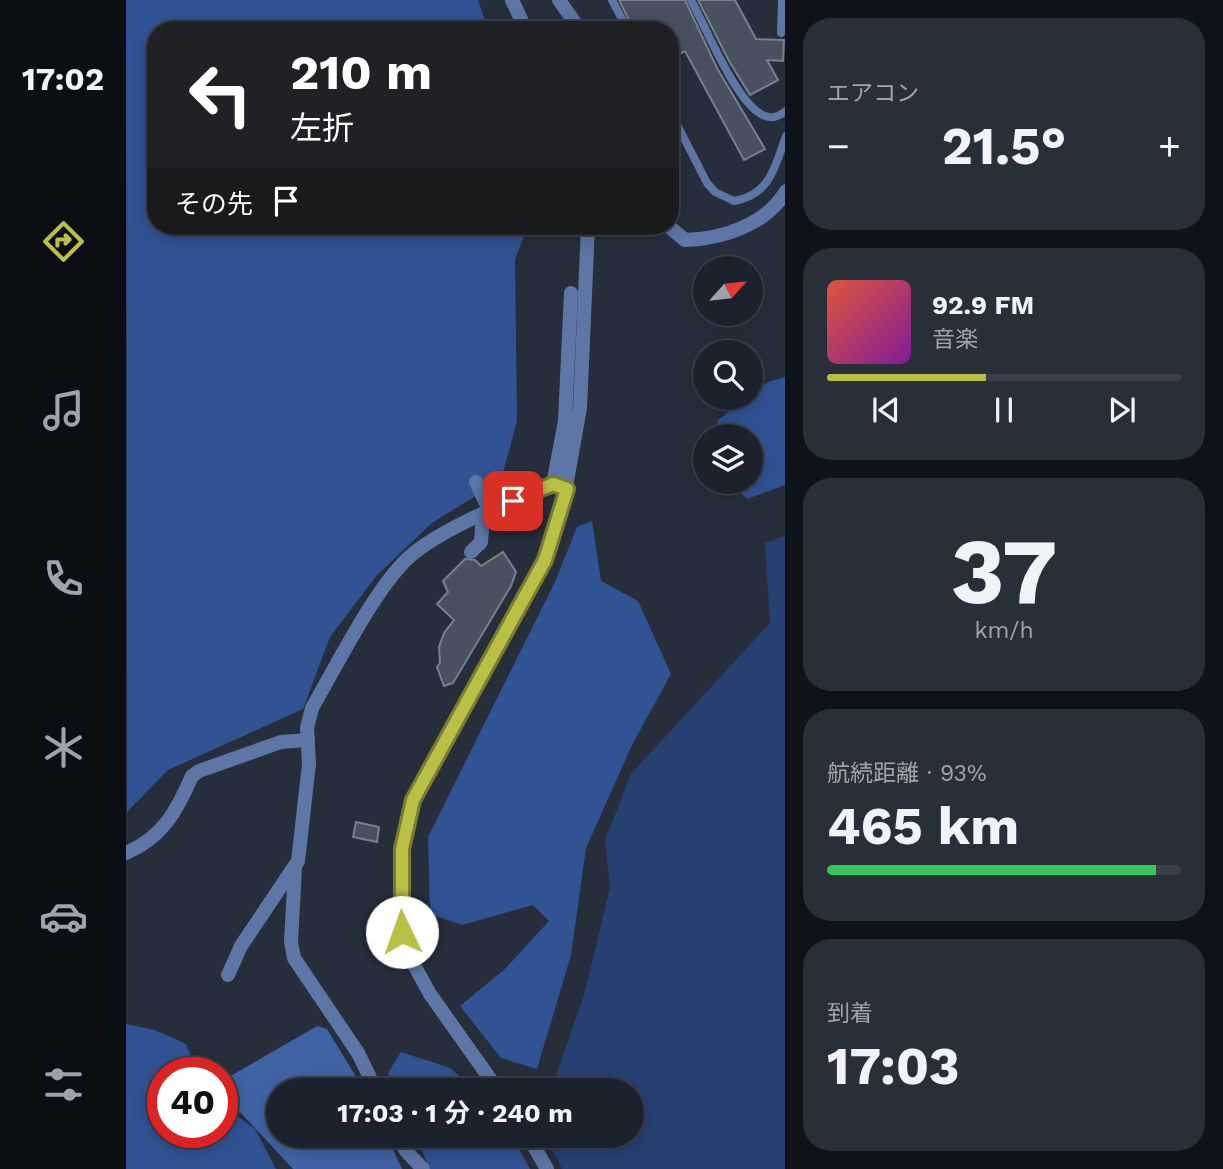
<!DOCTYPE html>
<html lang="ja">
<head>
<meta charset="utf-8">
<style>
  body { margin:0; font-family:"Work Sans","Noto Sans JP",sans-serif; background:#292f39; color:#f1f3f6; height:100vh; display:flex; flex-direction:column; font-size:26px; white-space:nowrap }
  * { box-sizing:border-box; margin:0 }
  p { font-size:23px; color:#a0a4aa }
  .icon { flex:none; width:38px; height:38px; fill:none; stroke:currentColor; stroke-width:2; stroke-linecap:round; stroke-linejoin:round }
  .map { position:relative; flex:1; overflow:hidden }
  .panel { display:flex; flex-direction:column; gap:18px; padding:18px; background:#0f1319; width:438px }
  .panel>* { flex:none }
  .banner { position:absolute; left:21px; top:21px; width:532px; height:214px; border-radius:28px; box-shadow:0 4px 18px #0003,0 0 0 2px #3a3f49; background:#202124; color:#fff; overflow:hidden }
  .needle { width:46px; rotate:63deg }
  .controls { position:absolute; left:567px; top:256px; display:grid; gap:14px }
  .controls a { display:grid; place-items:center; width:70px; height:70px; border-radius:50%; background:#1c222d; box-shadow:0 4px 18px #0003,0 0 0 2px #3a3f49; font-size:35px }
  .speed { position:absolute; left:21px; top:1057px; display:flex; gap:14px; font-size:35px; font-weight:700; text-align:center }
  .speed>* { display:grid; place-content:center; width:91px; height:91px; border-radius:50%; background:#1c222d; box-shadow:0 4px 18px #0003,0 0 0 2px #3a3f49; line-height:1 }
  .speed .limit { border:10px solid #d22; background:#fff; color:#111 }
  .pin { position:absolute; display:grid; place-items:center; width:60px; height:60px; color:#fff; margin:-30px; border-radius:14px; box-shadow:0 4px 10px #0006 }
  .me { position:absolute; width:77px; margin:-38px; rotate:357deg; stroke-linejoin:round; filter:drop-shadow(0 0 5px #0008) }
  .turn { display:flex; align-items:center; gap:24px; height:147px; padding:0 28px; font-size:32px }
  .turn .icon { width:91px; height:91px; stroke-width:2.5 }
  .turn b { display:block; font-size:49px; line-height:60px }
  .then { display:flex; align-items:center; height:66px; padding:0 28px; background:#0003; gap:14px; font-size:26px }
  .big { font-size:52px; font-weight:700; line-height:1.1 }
  .panel .tile { flex:1; display:flex; flex-direction:column; justify-content:center; gap:10px; min-width:0; padding:0 24px; border-radius:28px; background:#292f39 }
  .panel .dial { align-items:center; gap:0 }
  .dial b { font-size:91px; line-height:1 }
  .song { display:flex; align-items:center; gap:21px }
  .cover { width:84px; height:84px; border-radius:10px; background:linear-gradient(135deg,hsl(10 70% 55%),hsl(290 70% 35%)) }
  .played { height:7px; border-radius:4px; background:linear-gradient(90deg,#bac046 45%,#3a3f49 45%) }
  .keys { display:flex; justify-content:space-around; direction:ltr }
  .heat { display:flex; justify-content:space-between; align-items:center; font-size:38px; direction:ltr }
  .charge { height:10px; border-radius:5px; background:linear-gradient(90deg,#34c759 93%,#3a3f49 0) }
  .trip { position:absolute; left:140px; top:1078px; width:378px; height:70px; border-radius:35px; background:#1c222d; box-shadow:0 4px 18px #0003,0 0 0 2px #3a3f49; font-weight:700; line-height:70px; text-align:center }
  main { display:flex; flex:1; min-height:0 }
  .dock { display:flex; flex-direction:column; width:126px; justify-content:space-around; align-items:center; background:#0b0e12; color:#a0a4aa }
  .dock .icon { width:49px; height:49px }
  .dock .selected { color:#bac046 }
  .dock b { font-size:32px; color:#f1f3f6 }
  .map>svg:first-child { display:block }
  .green { fill:#264071 }
  .forest { fill:#315293 }
  .water { fill:#4063a6 }
  .building { fill:#495160; stroke:#778090; stroke-width:2 }
  .lines { fill:none; stroke-linecap:round; stroke-linejoin:round }
  .service { stroke:#5d76a5; stroke-width:8 }
  .minor { stroke:#5d76a5; stroke-width:14 }
  .tertiary { stroke:#5d76a5; stroke-width:14 }
  .route-casing { stroke:#797d2e; stroke-width:18 }
  .route { stroke:#bac046; stroke-width:12 }
</style>
</head>
<body>
<main>
<nav class="dock">
<b>17:02</b>
<svg class="icon selected" aria-label="directions" viewBox="0 0 24 24"><path d="M12 3l9 9-9 9-9-9zM9 14v-3h6M13 9l2 2-2 2"/></svg>
<svg class="icon" aria-label="music" viewBox="0 0 24 24"><path d="M9 18V5l10-2v13"/><circle cx="6" cy="18" r="3"/><circle cx="16" cy="16" r="3"/></svg>
<svg class="icon" aria-label="phone" viewBox="0 0 24 24"><path d="M5 4h4l2 5-3 2q2 4 5 5l2-3 5 2v4C11 20 4 13 5 4z"/></svg>
<svg class="icon" aria-label="climate" viewBox="0 0 24 24"><path d="M12 3v18M4 7l16 10M4 17L20 7"/></svg>
<svg class="icon" aria-label="car" viewBox="0 0 24 24"><path d="M5 17H2v-5l4-1 3-4h7l3 4 3 1v5h-3M9 17h6M6 11h13"/><circle cx="7" cy="17" r="2"/><circle cx="17" cy="17" r="2"/></svg>
<svg class="icon" aria-label="filters" viewBox="0 0 24 24"><path d="M4 7h16M4 17h16"/><circle cx="9" cy="7" r="2"/><circle cx="15" cy="17" r="2"/></svg>
</nav>
<div class="map">
<svg width="660" height="1169" viewBox="0 0 660 1169">
  <rect width="100%" height="100%" fill="#262e3c"/>
  <path class="green" d="M659,536V1169H436L419,1136H506V1090H425L458,995L484,888L479,840L505,774L644,623L639,543Z"/>
  <g class="forest">
    <path d="M0,0H352L362,30H30V226H402L389,259L391,421L375,480L306,523L251,575L204,637L177,709L42,770L1,812Z"/>
    <path d="M659,377V485L621,499L603,481H625V436H590L592,420L642,382Z"/>
    <path d="M466,521L475,581L512,601L545,674L507,743L460,848L445,955L411,1069L375,1058L334,1006L380,968L423,921L407,905L336,925L304,914L302,837L429,582L451,527Z"/>
    <path d="M0,1024L29,1030L60,1044L72,1073H37V1132H96V1105L129,1129L150,1169H0Z"/>
    <path d="M275,1052L324,1068L349,1090H270L262,1073Z"/>
    <path d="M291,1136H386L404,1169H303Z"/>
  </g>
  <path class="water" d="M191,1026L201,1029L238,1090H152V1136H261L276,1169H167L113,1111L96,1101V1081Z"/>
  <g class="building">
    <path d="M493,0H559L591,68L639,149L618,160L559,51L544,59V30H508Z"/>
    <path d="M572,0H609L630,39L658,40L657,61L641,60L652,80L624,95L603,61Z"/>
    <path d="M377,552L390,572L385,586L327,683L318,686L311,667L314,663L313,647L318,633L328,620L311,604L322,592L317,581L339,559L349,560L355,566Z"/>
    <path d="M230,822L253,827L251,842L227,837Z"/>
  </g>
  <g class="lines">
    <g class="service">
      <path d="M486,0L502,30"/>
      <path d="M565,0C580,27 611,106 639,116C647,119 653,116 660,111"/>
      <path d="M655,33L656,0"/>
      <path d="M544,111L581,183L589,192L608,201C644,195 649,167 660,136"/>
    </g>
    <g class="minor">
      <path d="M433,0L454,30"/>
      <path d="M542,226L559,240C596,239 640,225 660,191"/>
      <path d="M350,482L364,512"/>
      <path d="M427,484L439,421L445,293"/>
      <path d="M345,552L355,542L357,515"/>
      <path d="M0,853C36,838 51,811 66,776L73,771L155,742L182,740"/>
      <path d="M169,868L165,942L168,958L232,1053L250,1090"/>
      <path d="M102,975L115,946L172,861L183,764L181,728L186,708C211,665 247,592 281,559C310,531 381,502 419,487L427,484L441,489"/>
      <path d="M271,1136L280,1151L297,1169"/>
    </g>
    <g class="tertiary">
      <path d="M386,0L400,30"/>
      <path d="M372,1090L304,994L287,963L276,932V849L287,800L419,560L436,509L454,408L462,226"/>
      <path d="M402,1136L421,1169"/>
    </g>
  </g>
  <g class="lines">
    <defs>
      <path id="route" d="M276,932V849L287,800L419,560L441,489L427,484L387,501"/>
    </defs>
    <use href="#route" class="route-casing"/>
    <use href="#route" class="route"/>
  </g>
</svg>
<div class="controls">
<a><svg class="needle" viewBox="-14 -14 28 28"><path d="M0-13l5 13h-10z" fill="#e53935"/><path d="M0 13l5-13h-10z" fill="#a0a4aa"/></svg></a>
<a><svg class="icon" aria-label="search" viewBox="0 0 24 24"><circle cx="10" cy="10" r="6"/><path d="M15 15l6 6"/></svg></a>
<a><svg class="icon" aria-label="layers" viewBox="0 0 24 24"><path d="M12 4l9 5-9 5-9-5zM3 14l9 5 9-5"/></svg></a>
</div>
<div class="speed"><div class="limit">40</div></div>
<div class="pin" style="left:387px;top:501px;background:#d93025"><svg class="icon" aria-label="arrive" viewBox="0 0 24 24"><path d="M6 21V4h12l-3 4 3 4H6"/></svg></div>
<svg class="me" style="left:276px;top:932px" viewBox="-20 -20 40 40"><circle r="19" fill="#fff"/><path d="M0-13L10 11 0 6-10 11z" fill="#bac046"/></svg>
<div class="trip">17:03 · 1 分 · 240 m</div>
<div class="banner">
<div class="turn"><svg class="icon" aria-label="left" viewBox="0 0 24 24"><path d="M17 20v-9H6M10 6l-5 5 5 5"/></svg><div><b>210 m</b>左折</div></div>
<div class="then">その先<svg class="icon" aria-label="arrive" viewBox="0 0 24 24"><path d="M6 21V4h12l-3 4 3 4H6"/></svg></div>
</div>
</div>
<section class="panel">
<div class="tile"><p>エアコン</p>
<div class="heat"><a>−</a><b class="big">21.5°</b><a>+</a></div>
</div>
<div class="tile">
<div class="song"><i class="cover"></i><div><b>92.9 FM</b><p>音楽</p></div></div>
<div class="played"></div>
<div class="keys"><svg class="icon" aria-label="previous" viewBox="0 0 24 24"><path d="M18 5L8 12l10 7zM5 5v14"/></svg><svg class="icon" aria-label="pause" viewBox="0 0 24 24"><path d="M8 5v14M16 5v14"/></svg><svg class="icon" aria-label="next" viewBox="0 0 24 24"><path d="M6 5l10 7-10 7zM19 5v14"/></svg></div>
</div>
<div class="tile dial"><b>37</b><p>km/h</p></div>
<div class="tile"><p>航続距離 · 93%</p><b class="big">465 km</b><div class="charge"></div></div>
<div class="tile"><p>到着</p><b class="big">17:03</b></div>
</section>
</main>
</body>
</html>
